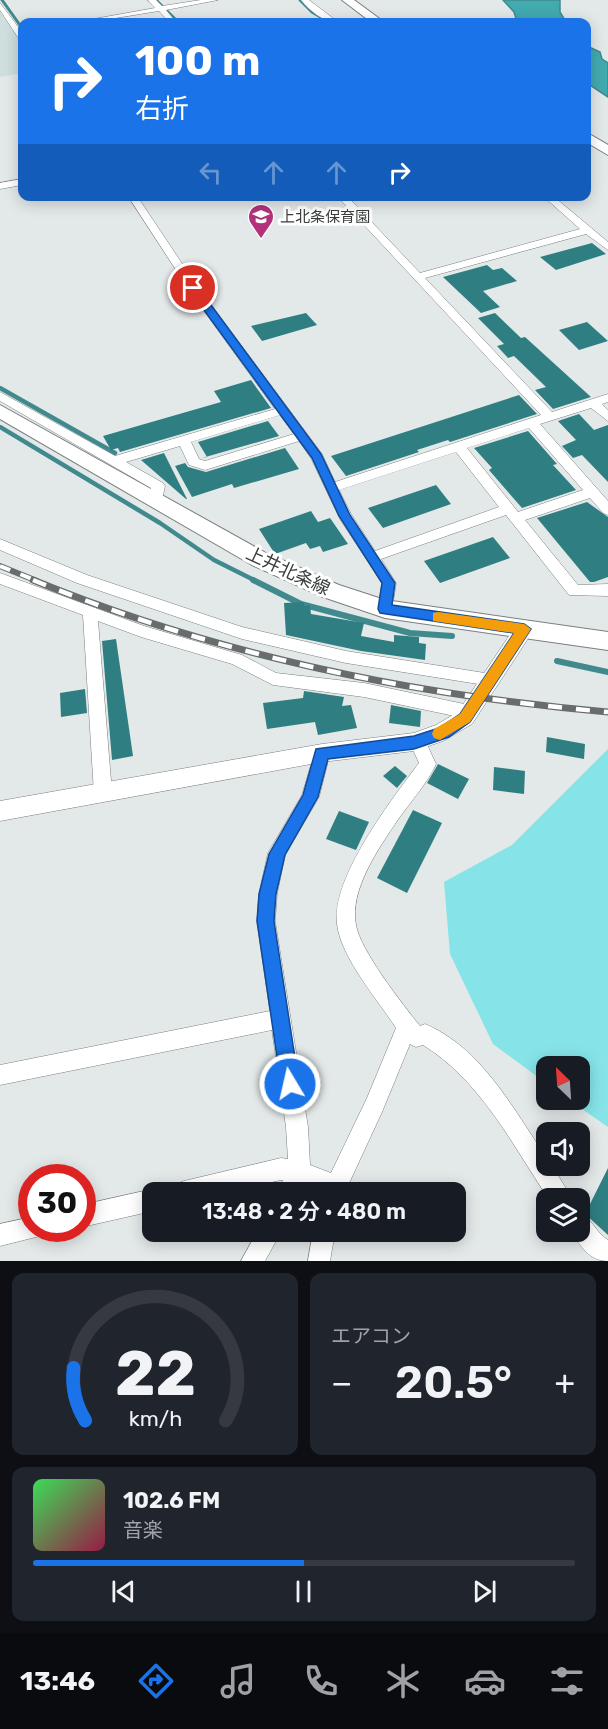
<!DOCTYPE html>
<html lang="ja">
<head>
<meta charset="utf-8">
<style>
  body { margin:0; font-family:Rubik,"Noto Sans JP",sans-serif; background:#20242c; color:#f1f3f6; height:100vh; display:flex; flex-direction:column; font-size:22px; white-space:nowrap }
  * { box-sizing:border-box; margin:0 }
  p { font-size:20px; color:#9ea1a6 }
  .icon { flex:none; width:33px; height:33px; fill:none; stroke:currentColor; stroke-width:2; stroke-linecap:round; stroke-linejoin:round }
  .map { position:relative; height:1261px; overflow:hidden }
  .panel { display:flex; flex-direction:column; gap:12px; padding:12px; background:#0d0f14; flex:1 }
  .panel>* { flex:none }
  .top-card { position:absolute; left:18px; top:18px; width:573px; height:183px; border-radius:12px; box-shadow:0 3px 15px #0003; background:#1a73e8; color:#fff; overflow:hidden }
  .needle { width:39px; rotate:335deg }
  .controls { position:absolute; left:536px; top:1056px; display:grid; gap:12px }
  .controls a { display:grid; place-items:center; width:54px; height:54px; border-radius:12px; background:#171b24; box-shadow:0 3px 15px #0003; font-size:30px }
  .speed { position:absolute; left:18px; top:1164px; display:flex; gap:12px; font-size:30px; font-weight:700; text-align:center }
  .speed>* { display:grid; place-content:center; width:78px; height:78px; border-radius:50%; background:#171b24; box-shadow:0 3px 15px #0003; line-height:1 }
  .speed .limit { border:9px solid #d22; background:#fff; color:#111 }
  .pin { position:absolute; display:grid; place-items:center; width:51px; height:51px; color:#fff; margin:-26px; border:3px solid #fff; border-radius:50%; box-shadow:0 2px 6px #0007 }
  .me { position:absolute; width:66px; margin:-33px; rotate:351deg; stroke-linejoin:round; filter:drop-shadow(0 0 4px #0008) }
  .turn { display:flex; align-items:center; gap:21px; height:126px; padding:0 18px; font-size:27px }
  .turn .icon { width:78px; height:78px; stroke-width:2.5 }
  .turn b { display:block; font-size:42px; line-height:51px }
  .lanes { display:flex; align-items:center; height:57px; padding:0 18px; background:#0003; justify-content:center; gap:30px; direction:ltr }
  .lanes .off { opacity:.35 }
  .big { font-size:45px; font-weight:600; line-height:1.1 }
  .panel .tile { flex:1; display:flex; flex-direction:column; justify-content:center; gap:9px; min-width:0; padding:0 21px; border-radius:12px; background:#20242c }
  .panel .dial { align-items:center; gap:0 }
  .dial svg { height:156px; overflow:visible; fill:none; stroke:#363941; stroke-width:7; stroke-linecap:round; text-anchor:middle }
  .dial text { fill:#f1f3f6; stroke:none }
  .song { display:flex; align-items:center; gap:18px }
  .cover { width:72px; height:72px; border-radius:9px; background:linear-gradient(135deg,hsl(130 70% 55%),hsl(340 70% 35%)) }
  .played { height:6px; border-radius:3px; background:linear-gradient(90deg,#1a73e8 50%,#363941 50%) }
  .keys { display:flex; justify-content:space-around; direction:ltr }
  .heat { display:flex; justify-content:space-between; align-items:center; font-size:33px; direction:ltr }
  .panel .tiles { flex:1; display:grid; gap:12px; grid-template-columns:1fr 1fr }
  .tile:last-child { grid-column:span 2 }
  .trip { position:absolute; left:142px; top:1182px; width:324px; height:60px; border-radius:12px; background:#171b24; box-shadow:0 3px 15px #0003; font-weight:600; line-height:60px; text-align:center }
  .tabs { display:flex; height:96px; justify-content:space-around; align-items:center; background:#090b0e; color:#9ea1a6 }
  .tabs .icon { width:42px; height:42px }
  .tabs .active { color:#1a73e8 }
  .tabs b { font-size:27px; color:#f1f3f6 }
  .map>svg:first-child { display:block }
  .built { fill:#cfdede }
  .green { fill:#86e4e8 }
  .water { fill:#42abb0; stroke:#408a8e; stroke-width:1.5 }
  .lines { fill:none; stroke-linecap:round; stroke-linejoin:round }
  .stream-far2 { stroke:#408a8e; stroke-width:3 }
  .stream-far1 { stroke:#408a8e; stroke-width:4.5 }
  .stream { stroke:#408a8e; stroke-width:6 }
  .building { fill:#2f7f82 }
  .minor-casing { stroke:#7a7f7f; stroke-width:1 }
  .tertiary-casing { stroke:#7a7f7f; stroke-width:1 }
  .secondary-casing { stroke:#7a7f7f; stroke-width:2 }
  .minor { fill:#fff; fill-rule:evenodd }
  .tertiary { fill:#fff; fill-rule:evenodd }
  .secondary { fill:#fff; fill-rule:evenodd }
  .rail-far1-casing { stroke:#696c6c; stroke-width:6 }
  .rail-casing { stroke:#696c6c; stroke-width:7 }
  .rail-far1 { stroke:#fff; stroke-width:4; stroke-dasharray:11; stroke-linecap:butt }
  .rail { stroke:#fff; stroke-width:4.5; stroke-dasharray:14; stroke-linecap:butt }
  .route { fill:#1a73e8; stroke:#114b97; stroke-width:1.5 }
  .slow { fill:#f59e0b }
  .labels { text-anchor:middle; stroke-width:6; stroke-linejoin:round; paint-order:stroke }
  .far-poi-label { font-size:15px; fill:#3b3d3d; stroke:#fff; text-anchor:start }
  .street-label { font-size:18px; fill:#3b3d3d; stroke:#fff }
</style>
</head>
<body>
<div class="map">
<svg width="608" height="1261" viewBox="0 0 608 1261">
  <rect width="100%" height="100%" fill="#e3e8e8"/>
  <path class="built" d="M0,11L22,44V73L0,77Z"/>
  <path class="green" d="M608,749V1127L569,1100H579V1066H546V1083L493,1044L450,954L444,882L512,845Z"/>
  <g class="water">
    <path d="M503,0H560V12L566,22H517L514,12Z"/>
    <path d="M587,46L600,52L602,59L608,63V97L587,83Z"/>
  </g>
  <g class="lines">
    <g class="stream-far2">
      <path d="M2,0L22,28"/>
      <path d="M156,0L163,7"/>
      <path d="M300,0L312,12L329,22"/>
      <path d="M166,10L178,22"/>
    </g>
    <g class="stream-far1">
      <path d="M0,388L115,453"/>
      <path d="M0,427L160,523L214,560L256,581"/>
    </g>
    <g class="stream">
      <path d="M253,580L301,604L410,633L452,636"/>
      <path d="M557,661L608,672"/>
    </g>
  </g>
  <g class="building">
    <path d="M592,243L606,254L556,270L540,257Z"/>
    <path d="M487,265L493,270L502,268L517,281L483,291L500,307L481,313L443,277Z"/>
    <path d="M306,313L317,325L262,341L251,326Z"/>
    <path d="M495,313L521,338L525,337L591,397L553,409L535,390L546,387L514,356L508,358L497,346L504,344L478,318Z"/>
    <path d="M587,322L608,341L579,350L559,330Z"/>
    <path d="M251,380L271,408L120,452L118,448L111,450L103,436L221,402L214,391Z"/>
    <path d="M519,395L537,414L450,442L448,440L417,450L419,452L346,476L331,456Z"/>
    <path d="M579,414L594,430L608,425V482L582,455L573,458L562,446L576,440L558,421Z"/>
    <path d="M268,421L279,436L202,458L207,457L198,442Z"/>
    <path d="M528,431L557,464L553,465L576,490L522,508L489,470L492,468L474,448Z"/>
    <path d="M285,448L299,469L234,488L232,484L192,497L175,466L185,463L188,467L206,472Z"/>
    <path d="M164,453L187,499H186L141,460Z"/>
    <path d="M436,485L451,504L383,528L368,508Z"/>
    <path d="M587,502L608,517V577L594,582H590L537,518Z"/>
    <path d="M311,511L318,522L330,518L348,544L323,552L320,546L310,549L306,543L275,554L259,529Z"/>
    <path d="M493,537L510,558L440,583L424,561Z"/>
    <path d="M304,602V606L310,605L311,614L364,623L361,636L394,642V635L419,637V643L426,644L425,660L361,651L286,635L284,603Z"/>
    <path d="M116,639L133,756L112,760L102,641Z"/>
    <path d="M85,689L87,713L61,717L60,693Z"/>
    <path d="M304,691L344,697L342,706L351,705L357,728L318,735L315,722L267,729L263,703L303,698Z"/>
    <path d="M391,705L421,711L420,727L389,723Z"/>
    <path d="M547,737L585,744L584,759L546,752Z"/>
    <path d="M438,764L469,779L458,799L427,783Z"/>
    <path d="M395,766L407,776L397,788L383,776Z"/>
    <path d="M494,767L525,771L524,794L493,790Z"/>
    <path d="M413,810L442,823L407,893L377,878Z"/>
    <path d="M339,811L369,822L356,850L326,839Z"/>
    <path d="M608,1168V1235L585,1214Z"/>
  </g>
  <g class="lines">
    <defs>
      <g id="minor">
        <path d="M148,0H156L162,6L201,0H218L166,10L176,22H169L159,11L91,22H77L155,8Z"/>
        <path d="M301,0H309L338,22C324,23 310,11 301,0Z"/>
        <path d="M0,3L22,32V39H19L0,10Z"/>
        <path d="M22,179V185L0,189V183Z"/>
        <path d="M128,196H137L197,286L322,454L335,482L541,415L337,196H347L420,273L580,229L543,196H553L608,242V250L586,234L425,278L552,412L608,394V402L602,404L608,410V421L591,408L540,424L608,501V515L603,513L590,498L525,520L578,585L608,584V596L569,595L506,515L381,559L396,583L392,609L385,615L378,609L382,583L340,519L311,458L299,441L205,470L189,465L180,446L126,462L163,483L165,486L162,500L155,505L148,500L151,488L0,401V392L115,456L275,409L189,290ZM280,415L294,434L205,461L199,459L191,442ZM529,428L583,490L518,512L467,448ZM456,452L499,507L375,551L351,514L339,490Z"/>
        <path d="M0,539L87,575L242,627L346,651L491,674L497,675L499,680L497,685L491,686L346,663L242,639L77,583L0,550Z"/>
        <path d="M0,573L144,626L242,655L276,673L364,683L469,705L475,707L477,712L475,717L469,719L364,697L273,685L232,664L141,637L98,621L112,793L109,798L103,801L97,798L94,793L83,615L0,584Z"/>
        <path d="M417,734L423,736L436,764C427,784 410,802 397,821C379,848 349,890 356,925C360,950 403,1005 420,1026L425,1024C482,1048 513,1109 546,1157V1166H552L572,1198H548C512,1144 480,1080 423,1045L416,1047L410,1044L382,1112L345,1192H322L305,1184L301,1192H278L283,1180H281L228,1192H173L176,1184L184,1181L281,1158L288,1159L286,1127L272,1030L0,1085V1065L270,1011L257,921L259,894L268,853L302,795L316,748L322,746L328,748L330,753L319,797L285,855L277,894L275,921L308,1127L310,1165L331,1173L367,1098L396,1028C378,1000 341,958 337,924C331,878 392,799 419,763L409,741L411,736Z"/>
        <path d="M153,1189L161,1192H153V1211L82,1227V1205Z"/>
        <path d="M579,1213C592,1218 596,1233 608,1240V1261C589,1261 581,1246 571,1232H579Z"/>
        <path d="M32,1217V1228H43L40,1236L0,1246V1224Z"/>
        <path d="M257,1232H281L265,1261H241Z"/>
        <path d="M313,1232H335L330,1261H308Z"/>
      </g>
      <path id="tertiary" d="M524,621L531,624L534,629L531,634L472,724L443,741L414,751L322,762L0,821V801L322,744L414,733L436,725L458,712L517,624Z"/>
      <g id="secondary">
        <path d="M342,0H354L384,22H371Z"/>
        <path d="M586,132L608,145V155L586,142Z"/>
        <path d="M0,405L266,553L339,585L385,600L608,632V650L385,618L323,597L252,565L0,419Z"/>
      </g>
    </defs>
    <use href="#minor" class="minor-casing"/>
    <use href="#tertiary" class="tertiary-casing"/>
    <use href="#secondary" class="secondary-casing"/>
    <use href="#minor" class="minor"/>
    <use href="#tertiary" class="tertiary"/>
    <use href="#secondary" class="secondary"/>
    <defs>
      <path id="rail-far1" d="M0,566L37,581"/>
      <path id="rail" d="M33,580C217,655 411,695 608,712"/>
    </defs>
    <use href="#rail-far1" class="rail-far1-casing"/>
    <use href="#rail" class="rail-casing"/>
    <use href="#rail-far1" class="rail-far1"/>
    <use href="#rail" class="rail"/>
  </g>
  <path class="route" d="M190,286H197L321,454L350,515L395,583L392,605L524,624L531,629L470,722L449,737L414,749L328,759L318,797L285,855L276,894L274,921L299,1084L297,1090L290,1093L283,1090L281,1084L257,921L259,894L269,854L303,795L316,749L414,736L439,728L460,714L514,633L380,613L378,609L382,583L339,516L312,458L190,291Z"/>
  <path class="slow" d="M438,612L524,624L531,629L470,722L440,740L434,738L432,734L434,729L460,714L514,633L433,621V613Z"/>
  <defs>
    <symbol id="school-pin" viewBox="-11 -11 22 30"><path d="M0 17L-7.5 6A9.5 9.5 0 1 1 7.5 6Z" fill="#b3327c" stroke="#fff"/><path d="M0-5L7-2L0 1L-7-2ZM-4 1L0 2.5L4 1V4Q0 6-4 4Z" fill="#fff"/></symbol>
  </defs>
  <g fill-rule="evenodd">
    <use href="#school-pin" x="246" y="202" width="30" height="40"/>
  </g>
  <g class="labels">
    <g class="far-poi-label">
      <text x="280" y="222">上北条保育園</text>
    </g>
    <g class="street-label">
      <text transform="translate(288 571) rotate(25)" y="6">上井北条線</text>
    </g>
  </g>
</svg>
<div class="controls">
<a><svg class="needle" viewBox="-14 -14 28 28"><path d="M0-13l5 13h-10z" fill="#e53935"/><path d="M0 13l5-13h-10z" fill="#9ea1a6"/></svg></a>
<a><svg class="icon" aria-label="sound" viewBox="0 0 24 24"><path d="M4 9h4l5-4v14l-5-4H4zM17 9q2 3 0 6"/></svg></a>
<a><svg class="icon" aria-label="layers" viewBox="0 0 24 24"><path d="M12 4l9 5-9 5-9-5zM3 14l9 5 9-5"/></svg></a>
</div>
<div class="speed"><div class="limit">30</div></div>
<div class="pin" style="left:193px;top:288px;background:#d93025"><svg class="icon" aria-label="arrive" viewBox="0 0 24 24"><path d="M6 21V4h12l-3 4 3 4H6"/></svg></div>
<svg class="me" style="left:290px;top:1084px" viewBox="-20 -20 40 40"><circle r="17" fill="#1a73e8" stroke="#fff" stroke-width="3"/><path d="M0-11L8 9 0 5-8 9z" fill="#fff"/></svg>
<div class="trip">13:48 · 2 分 · 480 m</div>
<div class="top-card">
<div class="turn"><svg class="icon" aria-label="right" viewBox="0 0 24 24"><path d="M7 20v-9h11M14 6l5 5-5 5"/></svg><div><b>100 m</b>右折</div></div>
<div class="lanes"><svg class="icon off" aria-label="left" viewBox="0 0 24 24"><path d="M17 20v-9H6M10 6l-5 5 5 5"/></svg><svg class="icon off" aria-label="ahead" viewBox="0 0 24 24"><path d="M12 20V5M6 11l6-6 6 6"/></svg><svg class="icon off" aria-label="ahead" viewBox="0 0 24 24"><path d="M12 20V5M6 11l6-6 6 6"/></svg><svg class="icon" aria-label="right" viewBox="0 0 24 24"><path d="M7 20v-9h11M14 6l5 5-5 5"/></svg></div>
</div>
</div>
<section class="panel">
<div class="tiles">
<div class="tile dial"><svg viewBox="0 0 100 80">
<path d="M14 69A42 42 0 1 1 86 69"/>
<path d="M14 69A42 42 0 0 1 8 42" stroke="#1a73e8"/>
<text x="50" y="56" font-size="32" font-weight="700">22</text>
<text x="50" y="72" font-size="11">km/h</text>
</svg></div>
<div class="tile"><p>エアコン</p>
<div class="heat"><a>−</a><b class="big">20.5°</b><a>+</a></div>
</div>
<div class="tile">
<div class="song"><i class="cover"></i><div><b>102.6 FM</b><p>音楽</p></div></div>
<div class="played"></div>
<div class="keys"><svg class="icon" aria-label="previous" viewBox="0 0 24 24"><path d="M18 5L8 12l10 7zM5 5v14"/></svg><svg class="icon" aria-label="pause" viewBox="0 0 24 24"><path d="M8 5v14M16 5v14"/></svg><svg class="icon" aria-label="next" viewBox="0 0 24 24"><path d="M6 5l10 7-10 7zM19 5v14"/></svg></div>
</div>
</div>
</section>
<nav class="tabs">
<b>13:46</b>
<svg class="icon active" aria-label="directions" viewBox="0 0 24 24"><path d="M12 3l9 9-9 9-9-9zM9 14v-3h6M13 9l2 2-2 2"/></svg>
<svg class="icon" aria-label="music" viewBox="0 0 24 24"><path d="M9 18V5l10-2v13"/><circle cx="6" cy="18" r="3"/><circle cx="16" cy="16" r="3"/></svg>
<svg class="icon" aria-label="phone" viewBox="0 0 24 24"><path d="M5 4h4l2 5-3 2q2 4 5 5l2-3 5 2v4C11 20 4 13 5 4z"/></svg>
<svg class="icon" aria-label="climate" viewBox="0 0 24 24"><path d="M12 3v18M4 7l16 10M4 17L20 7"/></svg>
<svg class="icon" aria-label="car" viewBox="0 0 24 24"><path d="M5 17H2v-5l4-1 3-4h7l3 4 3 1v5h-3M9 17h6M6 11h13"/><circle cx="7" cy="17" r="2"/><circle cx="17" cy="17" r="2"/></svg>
<svg class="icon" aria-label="filters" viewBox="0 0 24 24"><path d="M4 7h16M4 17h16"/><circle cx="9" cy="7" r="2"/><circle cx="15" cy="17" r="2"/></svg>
</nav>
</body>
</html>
